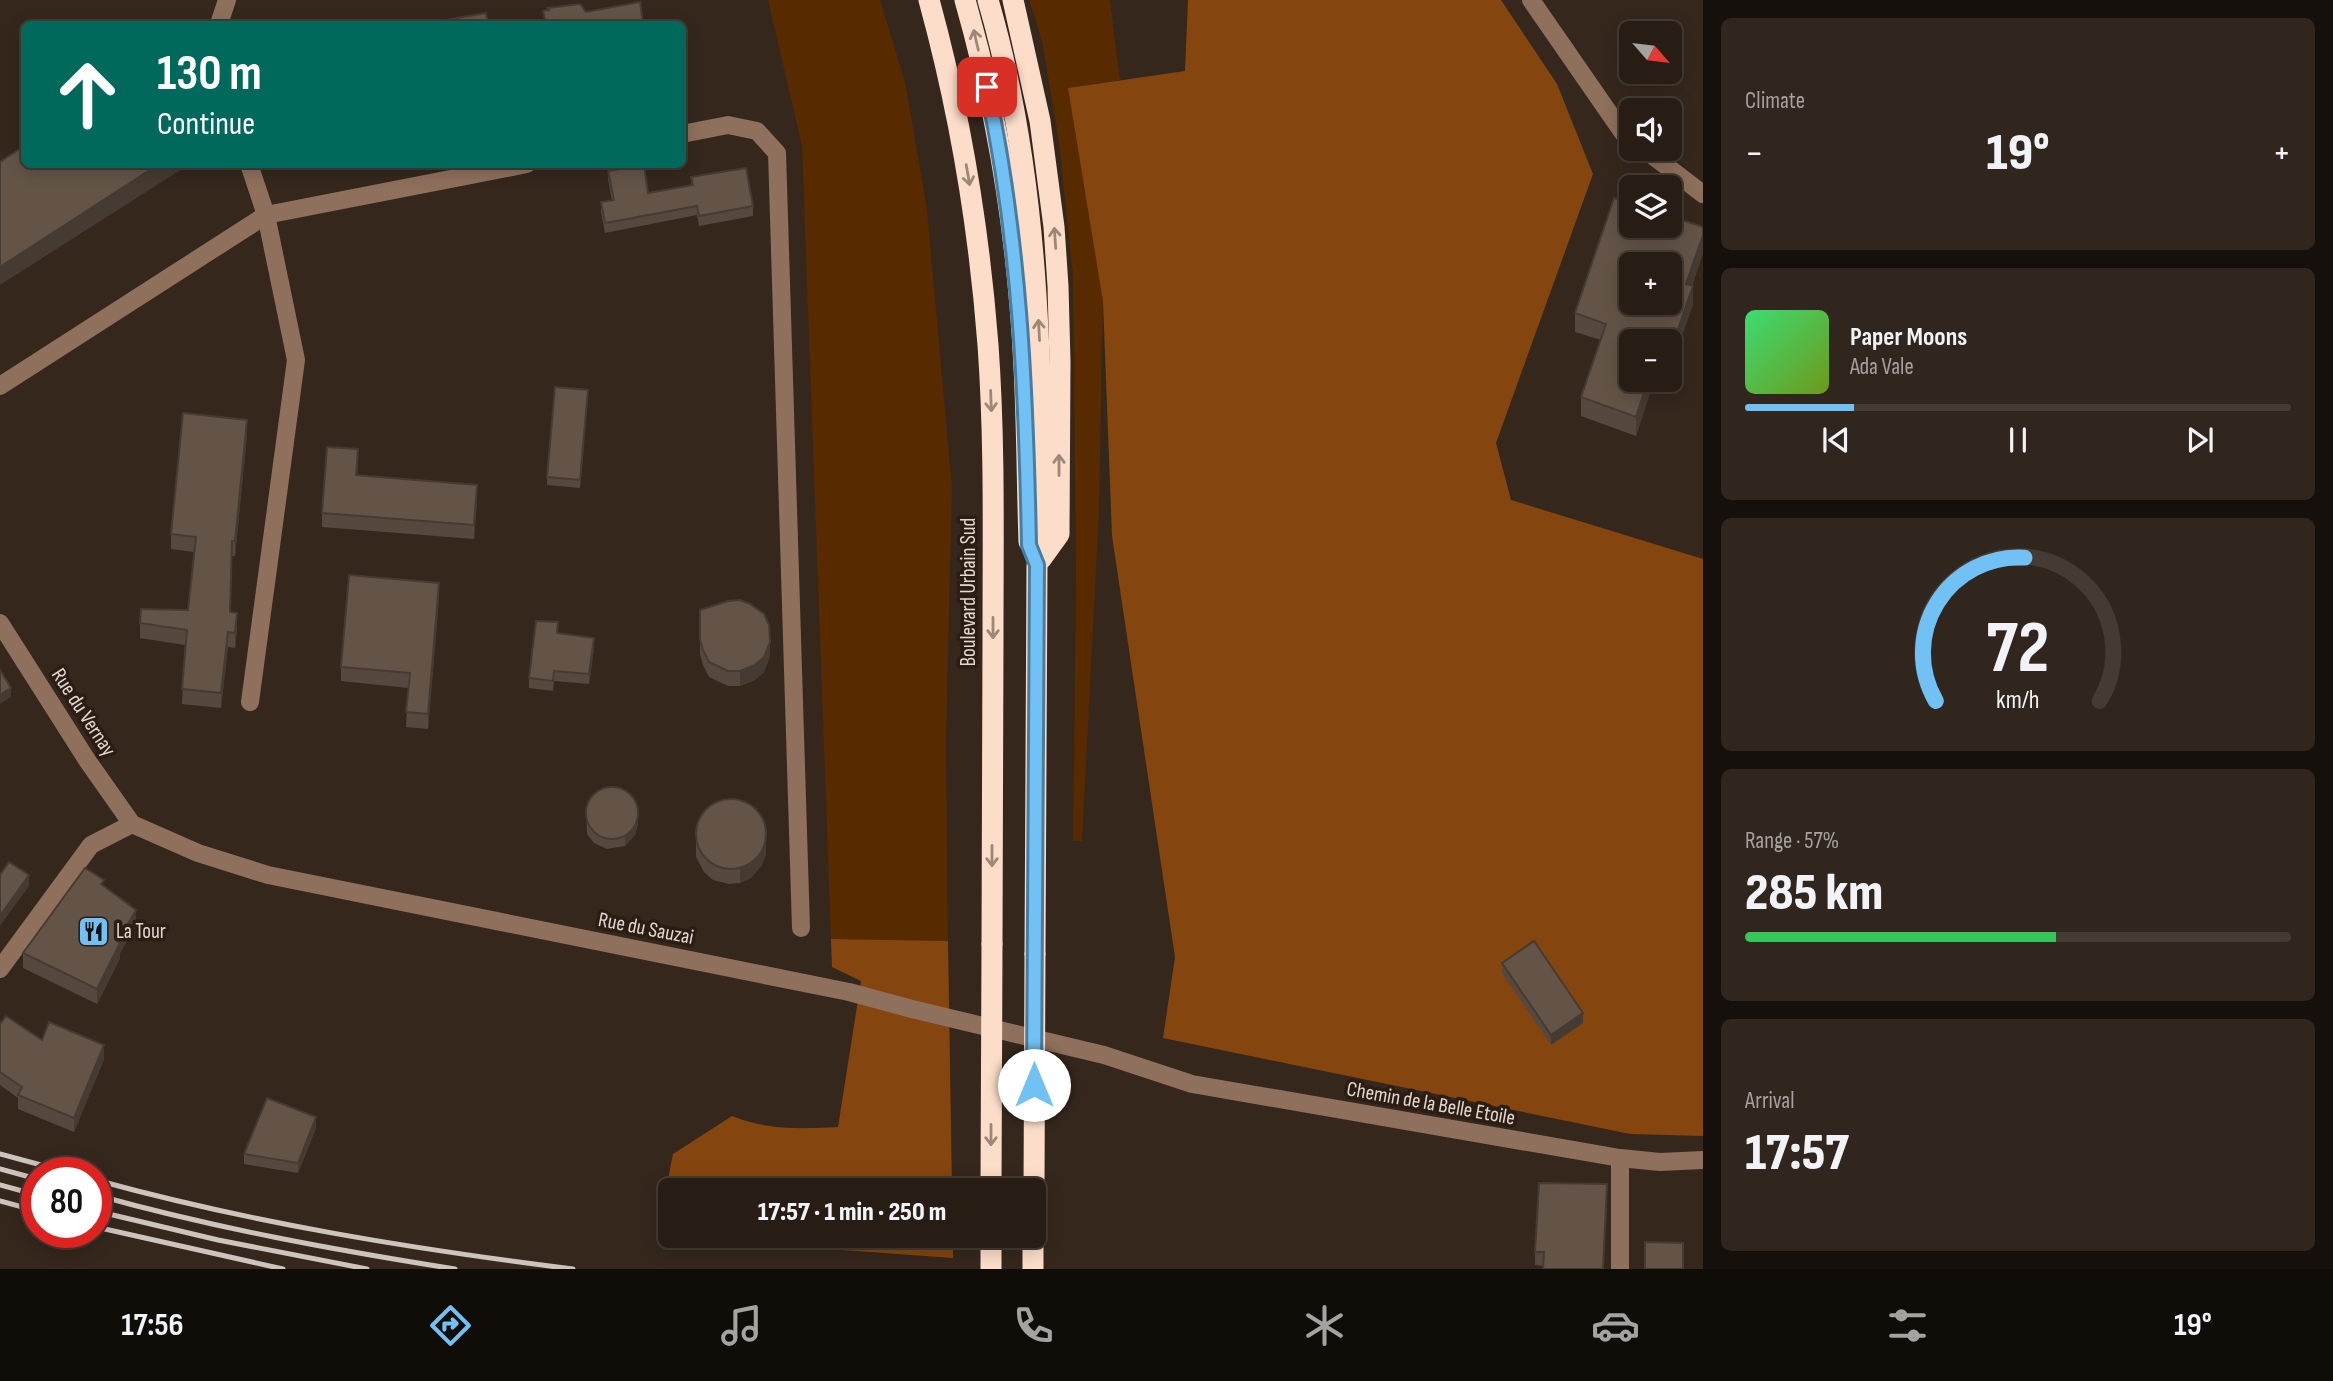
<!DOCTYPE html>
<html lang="en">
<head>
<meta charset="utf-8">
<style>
  body { margin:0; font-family:"Sofia Sans Condensed",sans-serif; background:#30261e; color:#f1f3f6; height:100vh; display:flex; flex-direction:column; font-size:26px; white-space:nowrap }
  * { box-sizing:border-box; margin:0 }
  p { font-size:23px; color:#a5a2a0 }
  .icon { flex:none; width:38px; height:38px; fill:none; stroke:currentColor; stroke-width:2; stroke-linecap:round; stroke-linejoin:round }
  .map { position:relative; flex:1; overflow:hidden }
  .drawer { display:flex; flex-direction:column; gap:18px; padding:18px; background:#16100c; width:630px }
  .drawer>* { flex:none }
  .banner { position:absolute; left:21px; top:21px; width:665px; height:147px; border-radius:10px; box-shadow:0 4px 18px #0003,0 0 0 2px #443b34; background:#00695c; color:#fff; overflow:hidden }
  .needle { width:46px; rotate:118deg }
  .buttons { position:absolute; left:1619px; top:21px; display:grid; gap:14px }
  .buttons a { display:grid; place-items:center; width:63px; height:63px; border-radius:10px; background:#281d15; box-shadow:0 4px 18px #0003,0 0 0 2px #443b34; font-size:35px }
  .speed { position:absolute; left:21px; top:1157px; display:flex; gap:14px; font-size:35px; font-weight:700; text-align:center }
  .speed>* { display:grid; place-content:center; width:91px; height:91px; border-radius:50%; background:#281d15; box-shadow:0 4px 18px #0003,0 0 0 2px #443b34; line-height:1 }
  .speed .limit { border:10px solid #d22; background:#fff; color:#111 }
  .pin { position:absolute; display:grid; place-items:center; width:60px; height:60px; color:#fff; margin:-30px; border-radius:14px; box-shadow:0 4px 10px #0006 }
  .me { position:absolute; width:77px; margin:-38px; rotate:0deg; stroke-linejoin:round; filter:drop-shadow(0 0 5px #0008) }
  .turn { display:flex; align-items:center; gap:24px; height:147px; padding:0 21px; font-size:32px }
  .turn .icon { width:91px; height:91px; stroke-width:2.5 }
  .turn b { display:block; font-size:49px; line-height:60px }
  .big { font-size:52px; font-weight:800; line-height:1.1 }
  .drawer .card { flex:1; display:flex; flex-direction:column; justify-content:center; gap:10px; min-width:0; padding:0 24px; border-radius:10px; background:#30261e }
  .drawer .dial { align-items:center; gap:0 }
  .dial svg { height:182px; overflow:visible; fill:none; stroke:#443b34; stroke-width:7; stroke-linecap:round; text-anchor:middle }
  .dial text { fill:#f1f3f6; stroke:none }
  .song { display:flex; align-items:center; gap:21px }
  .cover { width:84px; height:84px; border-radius:10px; background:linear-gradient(135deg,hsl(140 70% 55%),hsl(80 70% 35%)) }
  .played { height:7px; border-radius:4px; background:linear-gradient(90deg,#71c1f4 20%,#443b34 20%) }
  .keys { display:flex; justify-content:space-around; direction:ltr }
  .heat { display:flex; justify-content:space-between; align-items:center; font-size:38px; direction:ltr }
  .charge { height:10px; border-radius:5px; background:linear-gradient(90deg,#34c759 57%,#443b34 0) }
  .trip { position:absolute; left:658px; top:1178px; width:388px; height:70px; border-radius:10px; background:#281d15; box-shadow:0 4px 18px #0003,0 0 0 2px #443b34; font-weight:800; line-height:70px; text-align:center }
  .tab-bar { display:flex; height:112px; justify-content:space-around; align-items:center; background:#100c08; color:#a5a2a0 }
  .tab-bar .icon { width:49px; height:49px }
  .tab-bar .on { color:#71c1f4 }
  .tab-bar b { font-size:32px; color:#f1f3f6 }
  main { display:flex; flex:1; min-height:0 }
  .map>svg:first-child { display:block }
  .green { fill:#572a00 }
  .forest { fill:#84460e }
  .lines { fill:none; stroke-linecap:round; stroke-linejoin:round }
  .minor { stroke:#8e705c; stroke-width:18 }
  .highway { stroke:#fbddc9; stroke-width:21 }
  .rail { stroke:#cfc4bd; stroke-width:5 }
  .highway-bridge { stroke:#fbddc9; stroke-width:21 }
  .wall { fill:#56483e }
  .shaded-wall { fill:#463b32 }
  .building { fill:#645448; stroke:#463b32; stroke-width:2; fill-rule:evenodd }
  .oneway { stroke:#9d8777 }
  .route-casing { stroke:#497d9f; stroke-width:18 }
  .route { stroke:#71c1f4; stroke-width:12 }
  .labels { text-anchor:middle; stroke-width:7; stroke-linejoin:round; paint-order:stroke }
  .street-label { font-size:21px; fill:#e2d8d1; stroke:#2b1d13 }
  .poi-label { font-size:21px; fill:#e2d8d1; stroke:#2b1d13; text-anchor:start }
</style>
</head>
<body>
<main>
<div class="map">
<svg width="1703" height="1269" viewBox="0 0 1703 1269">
  <rect width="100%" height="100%" fill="#35271c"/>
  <g class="green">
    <path d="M768,0H880L905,82L927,209L952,488L946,741L948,941L831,939L802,146Z"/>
    <path d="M1029,0H1110L1120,80L1068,88L1103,296L1099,512L1082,841H1073L1076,575L1073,276L1059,142L1042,40Z"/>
  </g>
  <g class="forest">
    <path d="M1188,0H1501L1557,84L1593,174L1496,443L1511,500L1703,559V1136L1630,1134L1163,1038L1175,957L1112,536L1103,301L1068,88L1185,71Z"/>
    <path d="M831,939L948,941L952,1190H670V1236H953V1258L842,1250L656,1240L673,1154L732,1116C767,1130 800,1129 838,1127L861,981L832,967Z"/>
  </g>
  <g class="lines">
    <g class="minor">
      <path d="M1531,0L1623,133L1631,139"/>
      <path d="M219,24L227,0"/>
      <path d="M682,134L728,125L757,131L777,153L801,928"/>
      <path d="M1644,149L1703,194"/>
      <path d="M249,164L266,215L296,360L250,702"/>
      <path d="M0,386L266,215L527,164"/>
      <path d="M0,623L87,760L132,824"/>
      <path d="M132,824L198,853L268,875L849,992L912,1009L1104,1055L1192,1084L1620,1158L1660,1162L1703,1160"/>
      <path d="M0,969L91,845L132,824"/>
      <path d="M1620,1158V1269"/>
    </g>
    <g class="highway">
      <path d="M929,0C960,113 979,228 988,345C995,442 993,539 993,636C993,739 992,842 992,944"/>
      <path d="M965,0C999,119 1018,243 1024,367C1027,425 1027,484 1029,542"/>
      <path d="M988,0C1040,178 1041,362 1043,546L1037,566L1035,954"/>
      <path d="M1013,0L1040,121L1054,227L1058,286L1060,362L1059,534L1041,559"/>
      <path d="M991,1269V1236"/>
      <path d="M1033,1269V1236"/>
    </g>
    <g class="rail">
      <path d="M0,1154L67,1172"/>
      <path d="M0,1169L37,1179"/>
      <path d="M96,1180C252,1223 413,1249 573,1269"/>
      <path d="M0,1185L37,1195"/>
      <path d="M96,1195C214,1228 335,1250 455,1269"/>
      <path d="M0,1201L37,1211"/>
      <path d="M96,1211L218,1240L367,1269"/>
      <path d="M96,1227L283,1269"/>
    </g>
    <g class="highway-bridge">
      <path d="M991,1190L992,944"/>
      <path d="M1034,1190L1035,954"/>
    </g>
  </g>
  <g class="wall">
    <path d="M608,171L648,193L691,185V177L753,206V216L699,226L697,215L605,233L601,212V202L612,200L608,180Z"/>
    <path d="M1703,253L1692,286L1693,304L1676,353L1670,350V341H1631L1654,380L1636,436L1581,416V397L1601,340L1575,332V313Z"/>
    <path d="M588,397L580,488L547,485V477Z"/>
    <path d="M247,435L235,556H232L230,612L237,628L235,648L228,647L221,708L182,704L185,645L140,638V623L188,610L194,552L171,549V534Z"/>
    <path d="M358,463L357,475L477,499L474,539L322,527V513Z"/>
    <path d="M439,598L428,729L406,727L408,688L341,681V667Z"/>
    <path d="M700,610L770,656L764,672L755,680L740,686H728L709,677L703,665L700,654Z"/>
    <path d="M558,633L594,648L589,684L554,681L553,691L529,688V678Z"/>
    <path d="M586,807L638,823L635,835L625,846L607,849L594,843L587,834Z"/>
    <path d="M696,826L766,854L762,865L751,878L740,883L729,884L713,880L704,872L696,857Z"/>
    <path d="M104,886L136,925L120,953V958L97,1004L23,968V953Z"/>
    <path d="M1502,963L1583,1023L1551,1045L1502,973Z"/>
    <path d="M0,1024L42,1040L104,1059L74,1132L18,1109V1098L0,1085Z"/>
    <path d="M316,1128L298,1173L244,1164V1154Z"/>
    <path d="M1607,1198L1603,1269H1543V1266L1535,1265V1252Z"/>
  </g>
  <g class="shaded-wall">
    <path d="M159,164H182V169L0,285V267Z"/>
    <path d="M1703,235V253L1686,302V284Z"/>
    <path d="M1693,286V304L1676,353V335Z"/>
    <path d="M1648,380H1654L1636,436V417Z"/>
    <path d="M588,390V397L580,488V480Z"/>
    <path d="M247,420V435L235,556V541Z"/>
    <path d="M477,485V499L474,539V525Z"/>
    <path d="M439,583V598L428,729V714Z"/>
    <path d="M237,613V628L235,648V633Z"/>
    <path d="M228,632V647L221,708V693Z"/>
    <path d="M594,638V648L589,684V674Z"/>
    <path d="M770,642V656L764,672L755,680L740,686V671Z"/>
    <path d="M11,688V697L0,704V695Z"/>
    <path d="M638,813V823L635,835L625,846V836Z"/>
    <path d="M766,839V854L762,865L751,878L740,883V868Z"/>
    <path d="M29,875V886L0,926V916Z"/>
    <path d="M136,910V925L120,953V958L97,1004V989L118,942Z"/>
    <path d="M1583,1013V1023L1551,1045V1035Z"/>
    <path d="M104,1045V1059L74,1132V1118Z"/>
    <path d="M316,1117V1128L298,1173V1163Z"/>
  </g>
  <g class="building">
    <path d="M640,2L643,23L636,24H539L538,21L545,20L543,11L549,10L548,8L580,4L586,12Z"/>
    <path d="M486,13L488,24H433V22Z"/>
    <path d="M24,146V164H159L0,267V162Z"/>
    <path d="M644,165L648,193L693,185L691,177L746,168L753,206L699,216L697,206L605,223L601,202L614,200L608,171Z"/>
    <path d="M1614,198L1631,204V226H1670V216L1703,227V235L1686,284L1693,286L1676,335L1669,332L1666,341H1631V380H1648L1636,417L1581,397L1606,324L1575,313ZM1631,264H1670V303H1631Z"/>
    <path d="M555,387L588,390L580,480L547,477Z"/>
    <path d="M183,413L247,420L235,541H232L230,612L237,613L235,633L228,632L221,693L182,689L187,630L140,623L141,609L188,610L196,537L171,534Z"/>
    <path d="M327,447L358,449L356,475L477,485L474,525L322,513Z"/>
    <path d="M349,575L439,583L428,714L406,712L410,673L341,667Z"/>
    <path d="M740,600L750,604L764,614L769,625L770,642L764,657L755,665L740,671H728L709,662L703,650L700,639V610L728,601Z"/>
    <path d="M536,621L558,622L557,633L594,638L589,674L554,671L553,681L529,678Z"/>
    <path d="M0,670L11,688L0,695Z"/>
    <circle cx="612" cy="813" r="26"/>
    <circle cx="731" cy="834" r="35"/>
    <path d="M9,862L29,875L0,916V875Z"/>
    <path d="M85,868L104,880L101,884L136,910L118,942L120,943L97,989L23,953Z"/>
    <path d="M1534,941L1583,1013L1551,1035L1502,963Z"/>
    <path d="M6,1016L42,1040L49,1022L104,1045L74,1118L18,1095L22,1087L0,1072V1024Z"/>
    <path d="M267,1098L316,1117L298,1163L244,1154Z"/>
    <path d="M1539,1183L1607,1184L1603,1269H1543L1544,1252H1535Z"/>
    <path d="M1645,1242L1683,1243V1269H1645Z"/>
  </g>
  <defs><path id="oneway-shaft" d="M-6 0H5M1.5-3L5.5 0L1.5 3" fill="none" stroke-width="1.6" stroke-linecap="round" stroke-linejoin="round" transform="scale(1.75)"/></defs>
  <g class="oneway">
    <use href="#oneway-shaft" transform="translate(976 40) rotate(-103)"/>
    <use href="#oneway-shaft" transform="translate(968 175) rotate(80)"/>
    <use href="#oneway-shaft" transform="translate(1055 238) rotate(-94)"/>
    <use href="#oneway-shaft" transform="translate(1039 330) rotate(-93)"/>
    <use href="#oneway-shaft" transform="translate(991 401) rotate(88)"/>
    <use href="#oneway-shaft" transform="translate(1059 465) rotate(-90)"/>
    <use href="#oneway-shaft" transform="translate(993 628) rotate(90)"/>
    <use href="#oneway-shaft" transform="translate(992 856) rotate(90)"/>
    <use href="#oneway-shaft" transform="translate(991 1135) rotate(90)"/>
  </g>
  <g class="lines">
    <defs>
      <path id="route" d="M987,87C1020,241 1026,389 1029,545L1037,565L1034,1085"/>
    </defs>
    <use href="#route" class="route-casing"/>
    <use href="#route" class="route"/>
  </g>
  <defs>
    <symbol id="restaurant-square" viewBox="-11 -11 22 22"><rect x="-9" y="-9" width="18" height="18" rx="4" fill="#71c1f4" stroke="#2b1d13"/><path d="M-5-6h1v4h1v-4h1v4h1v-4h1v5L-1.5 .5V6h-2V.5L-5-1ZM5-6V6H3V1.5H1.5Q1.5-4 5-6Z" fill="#111"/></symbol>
  </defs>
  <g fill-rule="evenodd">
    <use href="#restaurant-square" x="76" y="914" width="35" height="35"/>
  </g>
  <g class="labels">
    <g class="street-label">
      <text transform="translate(968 592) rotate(-90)" y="7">Boulevard Urbain Sud</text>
      <text transform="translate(84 712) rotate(57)" y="7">Rue du Vernay</text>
      <text transform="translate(646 928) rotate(11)" y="7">Rue du Sauzai</text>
      <text transform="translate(1431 1103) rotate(10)" y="7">Chemin de la Belle Etoile</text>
    </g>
    <g class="poi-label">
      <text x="116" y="938">La Tour</text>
    </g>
  </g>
</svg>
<div class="buttons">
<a><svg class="needle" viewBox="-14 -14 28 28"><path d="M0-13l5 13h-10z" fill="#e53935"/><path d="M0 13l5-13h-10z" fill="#a5a2a0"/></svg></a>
<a><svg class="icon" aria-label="sound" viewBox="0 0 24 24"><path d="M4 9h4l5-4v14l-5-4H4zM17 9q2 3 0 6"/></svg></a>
<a><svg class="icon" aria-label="layers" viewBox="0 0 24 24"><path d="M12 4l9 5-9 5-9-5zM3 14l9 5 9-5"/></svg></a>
<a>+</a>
<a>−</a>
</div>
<div class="speed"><div class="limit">80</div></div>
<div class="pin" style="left:987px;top:87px;background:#d93025"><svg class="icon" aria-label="arrive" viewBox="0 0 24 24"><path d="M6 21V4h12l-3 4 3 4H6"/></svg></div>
<svg class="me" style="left:1034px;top:1085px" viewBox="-20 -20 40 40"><circle r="19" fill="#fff"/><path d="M0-13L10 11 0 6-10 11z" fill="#71c1f4"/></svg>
<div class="trip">17:57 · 1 min · 250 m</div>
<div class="banner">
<div class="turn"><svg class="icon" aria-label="ahead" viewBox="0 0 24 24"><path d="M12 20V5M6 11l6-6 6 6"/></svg><div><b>130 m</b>Continue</div></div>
</div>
</div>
<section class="drawer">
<div class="card"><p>Climate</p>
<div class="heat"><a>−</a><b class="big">19°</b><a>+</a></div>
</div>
<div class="card">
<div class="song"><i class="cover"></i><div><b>Paper Moons</b><p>Ada Vale</p></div></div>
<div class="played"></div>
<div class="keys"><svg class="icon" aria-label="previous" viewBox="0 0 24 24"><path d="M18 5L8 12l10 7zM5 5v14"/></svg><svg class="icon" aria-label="pause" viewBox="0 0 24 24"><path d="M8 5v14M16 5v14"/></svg><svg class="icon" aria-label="next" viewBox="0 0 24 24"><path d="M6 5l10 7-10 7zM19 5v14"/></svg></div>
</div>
<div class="card dial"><svg viewBox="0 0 100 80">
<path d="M14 69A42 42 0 1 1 86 69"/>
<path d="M14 69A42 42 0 0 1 53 6" stroke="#71c1f4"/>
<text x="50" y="56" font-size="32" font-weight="700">72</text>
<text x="50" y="72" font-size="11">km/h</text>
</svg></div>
<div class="card"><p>Range · 57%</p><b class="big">285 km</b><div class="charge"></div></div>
<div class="card"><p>Arrival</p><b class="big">17:57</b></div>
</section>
</main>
<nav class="tab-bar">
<b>17:56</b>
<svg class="icon on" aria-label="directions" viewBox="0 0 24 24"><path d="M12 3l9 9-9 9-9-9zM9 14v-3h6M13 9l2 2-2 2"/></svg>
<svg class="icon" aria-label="music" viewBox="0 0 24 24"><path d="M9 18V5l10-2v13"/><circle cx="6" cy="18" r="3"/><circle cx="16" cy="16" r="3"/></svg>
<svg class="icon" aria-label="phone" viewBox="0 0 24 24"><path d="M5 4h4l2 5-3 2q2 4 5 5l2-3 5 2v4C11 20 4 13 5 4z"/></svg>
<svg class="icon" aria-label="climate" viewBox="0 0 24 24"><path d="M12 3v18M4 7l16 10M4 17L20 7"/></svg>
<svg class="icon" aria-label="car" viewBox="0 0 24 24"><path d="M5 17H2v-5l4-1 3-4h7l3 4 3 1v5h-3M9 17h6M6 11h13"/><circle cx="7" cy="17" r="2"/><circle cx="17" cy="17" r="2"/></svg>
<svg class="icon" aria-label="filters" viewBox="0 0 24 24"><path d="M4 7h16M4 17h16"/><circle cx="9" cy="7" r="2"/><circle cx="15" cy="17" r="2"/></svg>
<b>19°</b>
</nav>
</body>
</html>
